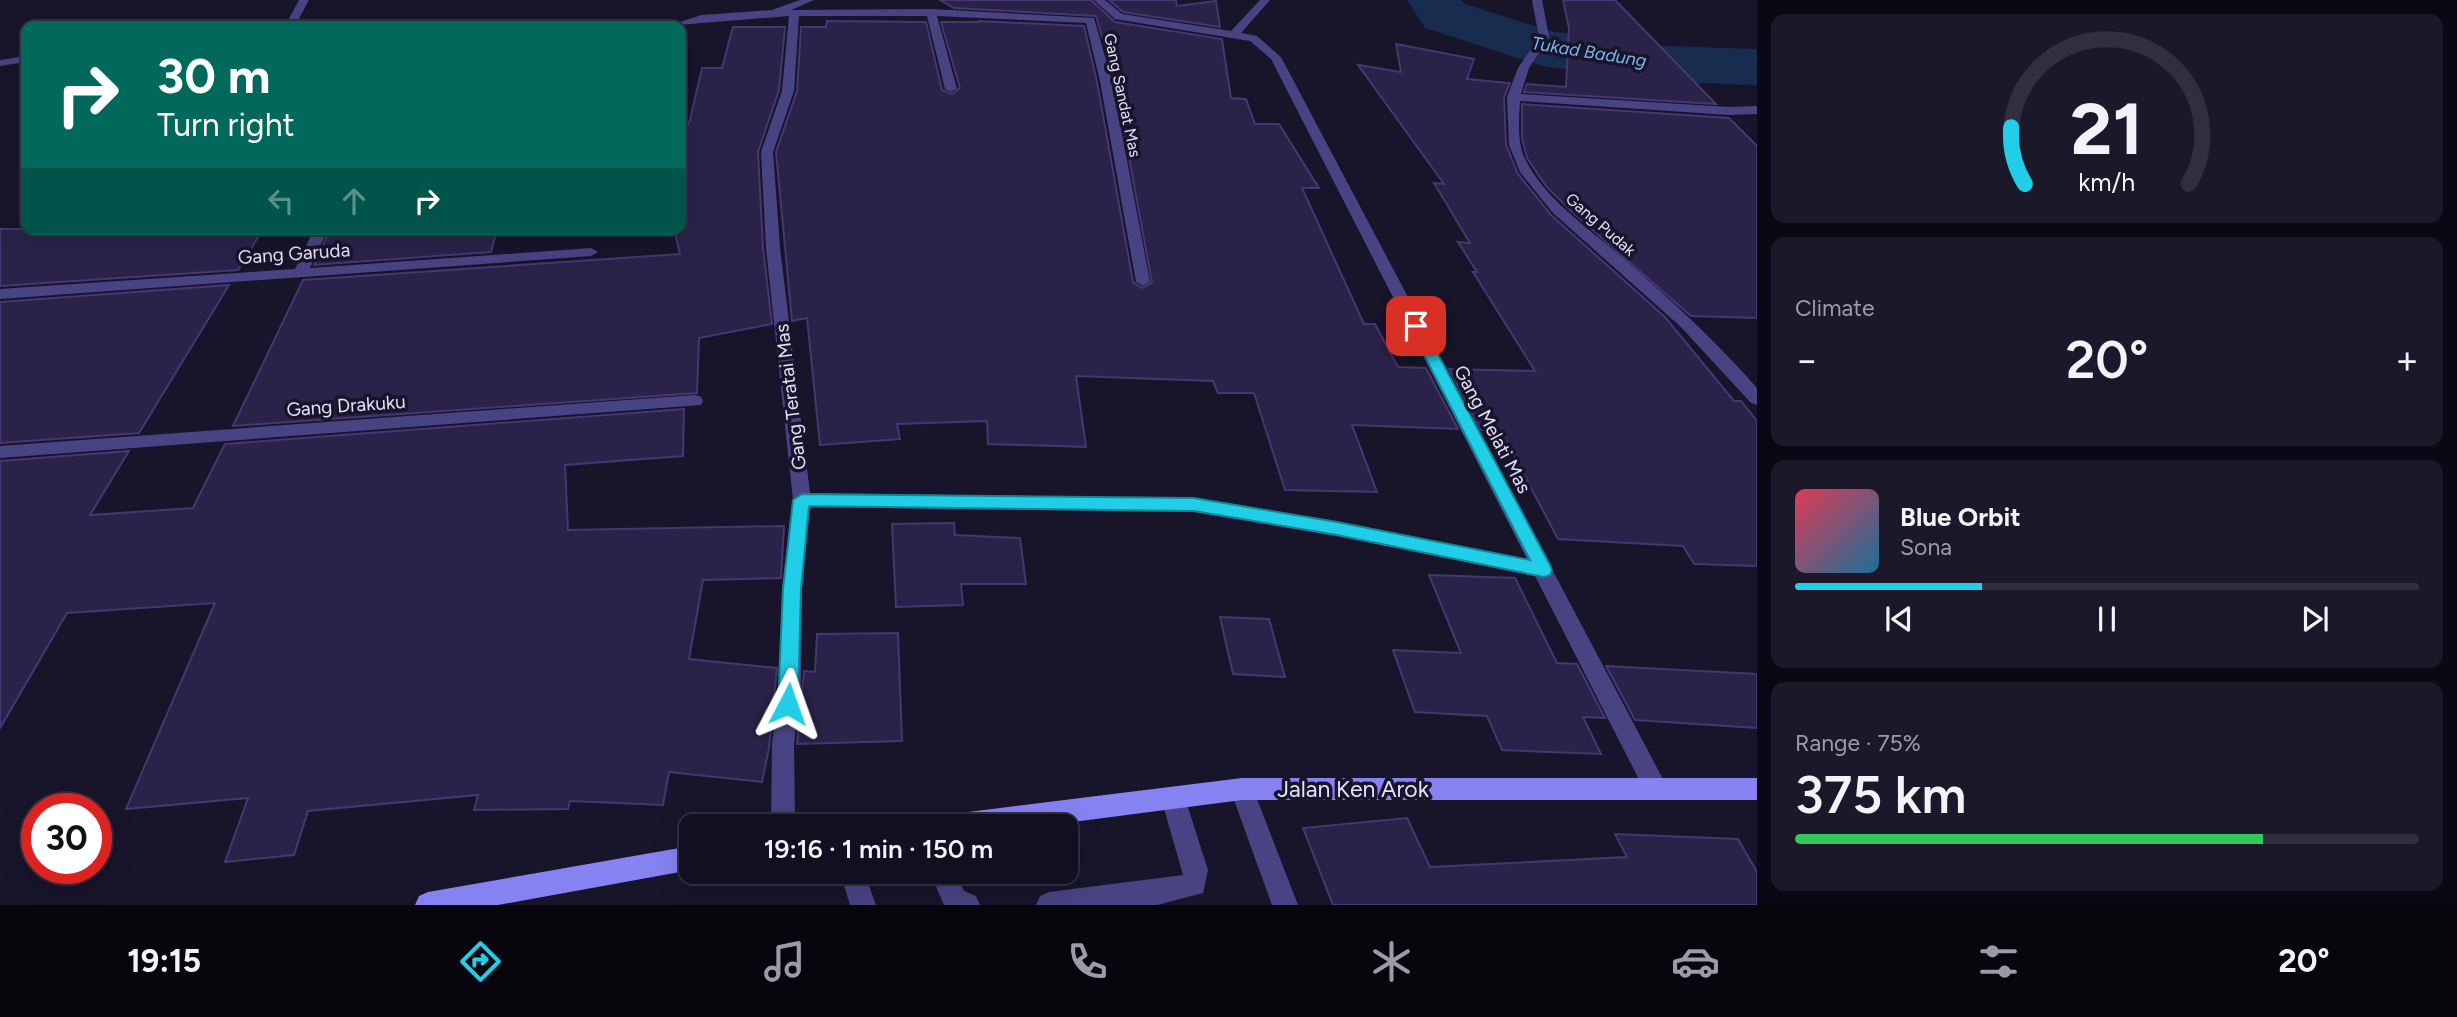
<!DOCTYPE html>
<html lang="en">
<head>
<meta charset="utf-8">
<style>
  body { margin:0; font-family:Figtree,sans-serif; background:#1b1829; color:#f1f3f6; height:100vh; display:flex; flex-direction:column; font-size:26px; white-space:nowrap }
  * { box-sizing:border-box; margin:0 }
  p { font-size:23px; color:#9c9ca5 }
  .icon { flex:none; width:38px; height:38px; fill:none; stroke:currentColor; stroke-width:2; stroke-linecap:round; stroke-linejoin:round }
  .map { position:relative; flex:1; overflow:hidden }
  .panel { display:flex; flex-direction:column; gap:14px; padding:14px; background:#0a0812; width:700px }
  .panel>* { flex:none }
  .banner { position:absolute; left:21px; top:21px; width:665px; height:214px; border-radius:14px; box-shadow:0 7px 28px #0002,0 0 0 2px #312f3e; background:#00695c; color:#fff; overflow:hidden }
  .speed { position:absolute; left:21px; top:793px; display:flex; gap:14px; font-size:35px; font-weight:700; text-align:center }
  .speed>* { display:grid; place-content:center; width:91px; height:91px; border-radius:50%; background:#120f20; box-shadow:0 7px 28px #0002,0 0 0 2px #312f3e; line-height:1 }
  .speed .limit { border:10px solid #d22; background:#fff; color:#111 }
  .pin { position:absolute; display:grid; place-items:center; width:60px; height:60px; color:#fff; margin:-30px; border-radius:14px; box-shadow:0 4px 10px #0006 }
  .me { position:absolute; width:77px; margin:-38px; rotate:4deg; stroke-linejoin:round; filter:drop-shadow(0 0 5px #0008) }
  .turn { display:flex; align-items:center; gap:24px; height:147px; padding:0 21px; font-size:32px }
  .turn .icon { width:91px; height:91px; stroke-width:2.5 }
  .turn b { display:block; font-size:49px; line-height:60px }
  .lanes { display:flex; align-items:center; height:66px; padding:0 21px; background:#0003; justify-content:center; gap:35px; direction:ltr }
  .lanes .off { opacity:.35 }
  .big { font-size:52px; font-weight:600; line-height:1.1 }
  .panel .widget { flex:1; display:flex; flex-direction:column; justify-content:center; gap:10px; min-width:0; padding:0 24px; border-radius:14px; background:#1b1829 }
  .panel .dial { align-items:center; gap:0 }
  .dial svg { height:182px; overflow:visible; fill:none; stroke:#312f3e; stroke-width:7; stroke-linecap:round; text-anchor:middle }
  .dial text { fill:#f1f3f6; stroke:none }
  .song { display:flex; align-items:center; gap:21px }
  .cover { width:84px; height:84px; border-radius:10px; background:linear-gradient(135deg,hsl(350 70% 55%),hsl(200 70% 35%)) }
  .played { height:7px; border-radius:4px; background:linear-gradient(90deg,#21cee7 30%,#312f3e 30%) }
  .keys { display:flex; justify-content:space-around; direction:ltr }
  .heat { display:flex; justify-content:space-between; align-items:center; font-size:38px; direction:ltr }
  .charge { height:10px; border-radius:5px; background:linear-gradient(90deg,#34c759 75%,#312f3e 0) }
  .trip { position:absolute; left:679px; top:814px; width:399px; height:70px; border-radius:14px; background:#120f20; box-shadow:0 7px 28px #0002,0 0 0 2px #312f3e; font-weight:600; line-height:70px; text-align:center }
  .dock { display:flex; height:112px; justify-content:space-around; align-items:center; background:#07060d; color:#9c9ca5 }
  .dock .icon { width:49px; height:49px }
  .dock .active { color:#21cee7 }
  .dock b { font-size:32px; color:#f1f3f6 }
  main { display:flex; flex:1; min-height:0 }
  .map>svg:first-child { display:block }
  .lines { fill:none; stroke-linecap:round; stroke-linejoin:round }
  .river { fill:#182c4f; fill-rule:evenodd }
  .building { fill:#2b2249; stroke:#443772; stroke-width:2 }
  .lane { fill:#484483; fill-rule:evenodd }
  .street { fill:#484483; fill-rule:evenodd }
  .secondary { fill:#8782f1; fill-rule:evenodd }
  .route { fill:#21cee7; stroke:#158696; stroke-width:2 }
  .labels { text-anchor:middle; stroke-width:7; stroke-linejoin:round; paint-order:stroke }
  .far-street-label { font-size:16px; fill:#e4e0fc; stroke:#18142a }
  .far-water-label { font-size:18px; font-style:italic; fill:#79b6f0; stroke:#18142a }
  .street-label { font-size:19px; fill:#e4e0fc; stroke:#18142a }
  .near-street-label { font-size:23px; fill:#e4e0fc; stroke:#18142a }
</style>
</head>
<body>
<main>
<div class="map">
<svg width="1757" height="905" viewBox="0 0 1757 905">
  <rect width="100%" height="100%" fill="#18142a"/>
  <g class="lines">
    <path class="river" d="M1407,0H1462L1465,4L1550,31L1666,46L1757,49V85L1666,82L1542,66L1425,28Z"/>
  </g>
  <g class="building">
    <path d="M940,0H1091L1115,22L1222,39L1231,98L1246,99L1255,124H1279L1319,188H1302L1364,324H1375L1398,367L1426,368L1458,429L1352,425L1377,492L1285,490L1254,393H1218L1213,381L1076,376L1086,447L988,444L987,421L897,424L900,439L820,445L807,318L792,321L776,152L797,91L801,27H826L827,21L926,22L942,90L952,94L960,88L941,22H980L978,21L1084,26L1097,82L1133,282L1142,288L1152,283L1115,81L1096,16L954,8Z"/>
    <path d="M1109,0H1176L1177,6L1216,1L1220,27L1123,12Z"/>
    <path d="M1563,0H1615L1716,104L1524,92L1527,84L1566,87L1569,28Z"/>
    <path d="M733,27H785L779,90L758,152L763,248L772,324L699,338L697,393L233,426L303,280L680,254L674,229H681V139L690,120L702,68H722Z"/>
    <path d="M1396,44L1474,59L1467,79L1510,83L1504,97L1506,145L1518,174L1551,215L1665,317L1734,401H1741L1757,421V566L1694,564L1683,546L1558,539L1501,431L1481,430L1449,369L1535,371L1473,272H1477L1458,242L1470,243L1434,183L1444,184L1358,65L1401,72Z"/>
    <path d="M1522,104L1729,118L1757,146V318L1691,316L1571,211L1546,186L1527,158L1522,138Z"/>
    <path d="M0,229H263L238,270L0,286Z"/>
    <path d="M330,229H497L491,252L314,265Z"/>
    <path d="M229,285L139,433L0,443V302Z"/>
    <path d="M684,409L683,456L565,465L568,530L784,526L781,578L703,580L689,659L777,668L769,748L762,782L669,772L663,805L570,801L568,809L474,810L478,795L308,811L294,855L225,862L248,798L126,809L215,603L67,613L0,728V461L129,451L90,515L193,508L225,444Z"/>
    <path d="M954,523L955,535L1020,538L1026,584H961L963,605L896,607L892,524Z"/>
    <path d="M1429,575L1515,578L1557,663L1577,664L1605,718L1583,717L1601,754L1502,750L1487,716L1415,712L1393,650L1461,653Z"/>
    <path d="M1220,617L1269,619L1285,677L1233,674Z"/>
    <path d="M898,633L902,741L797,744L804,671L815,672L817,634Z"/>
    <path d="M1606,666L1757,674V728L1635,720Z"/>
    <path d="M1407,818L1430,867L1627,857L1615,834L1738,839L1757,872V905H1333L1303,828Z"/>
  </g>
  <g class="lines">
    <g class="lane">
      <path d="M1173,787L1181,790L1185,798L1208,870L1203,893L1157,905H1036L1040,896L1049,892L1183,875L1161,798L1165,790Z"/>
      <path d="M930,872H955L964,891L976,896L980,905H944Z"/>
    </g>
    <g class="street">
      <path d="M299,0H309L295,26H285Z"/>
      <path d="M800,0H814L791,10L931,9L1094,18L1112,81L1150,282L1143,286L1136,282L1100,81L1086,23L937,16L957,89L951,92L945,89L927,16H799L794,91L773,152L780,248L810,493L1194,498L1337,522L1527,559L1271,59L1250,41L1115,19L1094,0H1105L1122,14L1231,31L1260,0H1270L1241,33L1257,36L1281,57L1664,781L1668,789L1664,797L1656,800L1648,797L1535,576L1337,536L1194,512L810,507L802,589L801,684L794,744L795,826H771L772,744L779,684L782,589L793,500L766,248L761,152L782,91L789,16L666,26L702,15L772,10Z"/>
      <path d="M1532,0H1542L1549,37L1529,68L1521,94L1729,107L1757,106V114L1729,115L1520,101C1519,119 1517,142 1525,159C1546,201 1588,227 1623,258C1670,299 1716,341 1757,388V405L1751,403L1681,327L1553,213L1520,172L1509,145L1507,97L1518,68L1539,37Z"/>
      <path d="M26,56V62L0,66V60Z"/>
      <path d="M314,229H328L310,268L591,248L598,252L591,256L0,299V289L295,269Z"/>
      <path d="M695,395L701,397L703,401L701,405L0,458V446Z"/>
      <path d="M1242,778L1250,781L1298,905H1272L1230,789L1234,781Z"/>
      <path d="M840,872H864L876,905H850Z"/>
    </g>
    <g class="secondary">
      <path d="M1242,778H1757V800H1242L1042,826H940L944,818L952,814Z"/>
      <path d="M691,846V870L498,905H415L419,896L428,892Z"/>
    </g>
  </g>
  <path class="route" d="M1416,322L1423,326L1550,565L1552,570L1550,575L1544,577L1337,535L1194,511L809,506L801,589L798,704L795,710L788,713L781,710L778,704L783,589L793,500L802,494L1194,498L1337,522L1530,560L1409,326Z"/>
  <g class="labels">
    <g class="far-street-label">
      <text transform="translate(1123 95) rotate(78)" y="6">Gang Sandat Mas</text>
      <text transform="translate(1601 224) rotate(41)" y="6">Gang Pudak</text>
    </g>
    <g class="far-water-label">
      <text transform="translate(1589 52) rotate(9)" y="6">Tukad Badung</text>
    </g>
    <g class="street-label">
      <text transform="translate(294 253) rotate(-4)" y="7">Gang Garuda</text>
      <text transform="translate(790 397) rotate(-97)" y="7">Gang Teratai Mas</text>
      <text transform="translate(346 405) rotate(-4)" y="7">Gang Drakuku</text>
      <text transform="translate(1493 429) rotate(62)" y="7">Gang Melati Mas</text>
    </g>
    <g class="near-street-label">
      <text x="1353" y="797">Jalan Ken Arok</text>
    </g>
  </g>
</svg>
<div class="speed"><div class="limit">30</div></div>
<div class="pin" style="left:1416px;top:326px;background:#d93025"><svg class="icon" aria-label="arrive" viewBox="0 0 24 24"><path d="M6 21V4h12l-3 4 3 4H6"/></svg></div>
<svg class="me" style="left:788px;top:704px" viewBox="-20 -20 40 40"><path d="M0-17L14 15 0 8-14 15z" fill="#21cee7" stroke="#fff" stroke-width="4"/></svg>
<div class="trip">19:16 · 1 min · 150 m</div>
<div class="banner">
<div class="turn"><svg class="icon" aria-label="right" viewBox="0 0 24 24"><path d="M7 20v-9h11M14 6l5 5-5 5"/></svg><div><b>30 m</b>Turn right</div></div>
<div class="lanes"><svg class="icon off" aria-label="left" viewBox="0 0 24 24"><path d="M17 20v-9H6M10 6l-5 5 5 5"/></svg><svg class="icon off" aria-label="ahead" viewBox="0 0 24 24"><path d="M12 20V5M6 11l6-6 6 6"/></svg><svg class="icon" aria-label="right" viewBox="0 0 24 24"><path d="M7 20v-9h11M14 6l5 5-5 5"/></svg></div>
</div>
</div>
<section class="panel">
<div class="widget dial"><svg viewBox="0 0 100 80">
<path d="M14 69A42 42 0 1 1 86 69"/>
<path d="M14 69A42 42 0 0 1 8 44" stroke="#21cee7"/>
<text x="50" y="56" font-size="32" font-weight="700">21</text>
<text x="50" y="72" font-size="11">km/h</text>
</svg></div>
<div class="widget"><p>Climate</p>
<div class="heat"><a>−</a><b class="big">20°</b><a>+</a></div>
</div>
<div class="widget">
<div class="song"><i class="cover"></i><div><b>Blue Orbit</b><p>Sona</p></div></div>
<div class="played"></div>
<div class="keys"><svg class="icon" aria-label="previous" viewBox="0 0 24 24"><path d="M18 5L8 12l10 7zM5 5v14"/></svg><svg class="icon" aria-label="pause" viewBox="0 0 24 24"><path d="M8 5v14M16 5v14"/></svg><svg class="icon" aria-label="next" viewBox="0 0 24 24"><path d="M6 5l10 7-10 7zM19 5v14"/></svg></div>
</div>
<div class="widget"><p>Range · 75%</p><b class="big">375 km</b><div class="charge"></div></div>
</section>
</main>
<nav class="dock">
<b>19:15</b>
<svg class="icon active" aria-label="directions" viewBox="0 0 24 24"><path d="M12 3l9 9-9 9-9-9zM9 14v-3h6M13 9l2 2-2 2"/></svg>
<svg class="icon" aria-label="music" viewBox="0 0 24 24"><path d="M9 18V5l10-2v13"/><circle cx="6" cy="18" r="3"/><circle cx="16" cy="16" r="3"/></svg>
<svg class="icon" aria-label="phone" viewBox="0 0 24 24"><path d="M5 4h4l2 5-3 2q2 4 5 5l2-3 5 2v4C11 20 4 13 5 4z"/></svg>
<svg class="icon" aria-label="climate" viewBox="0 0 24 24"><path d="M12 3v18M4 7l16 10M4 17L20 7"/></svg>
<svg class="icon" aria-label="car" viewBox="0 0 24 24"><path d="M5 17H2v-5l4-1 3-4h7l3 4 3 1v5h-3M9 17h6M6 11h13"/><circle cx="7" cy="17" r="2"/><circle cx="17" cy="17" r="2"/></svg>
<svg class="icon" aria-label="filters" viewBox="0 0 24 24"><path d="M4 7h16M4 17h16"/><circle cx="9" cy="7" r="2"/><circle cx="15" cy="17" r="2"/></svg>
<b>20°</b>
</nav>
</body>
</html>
